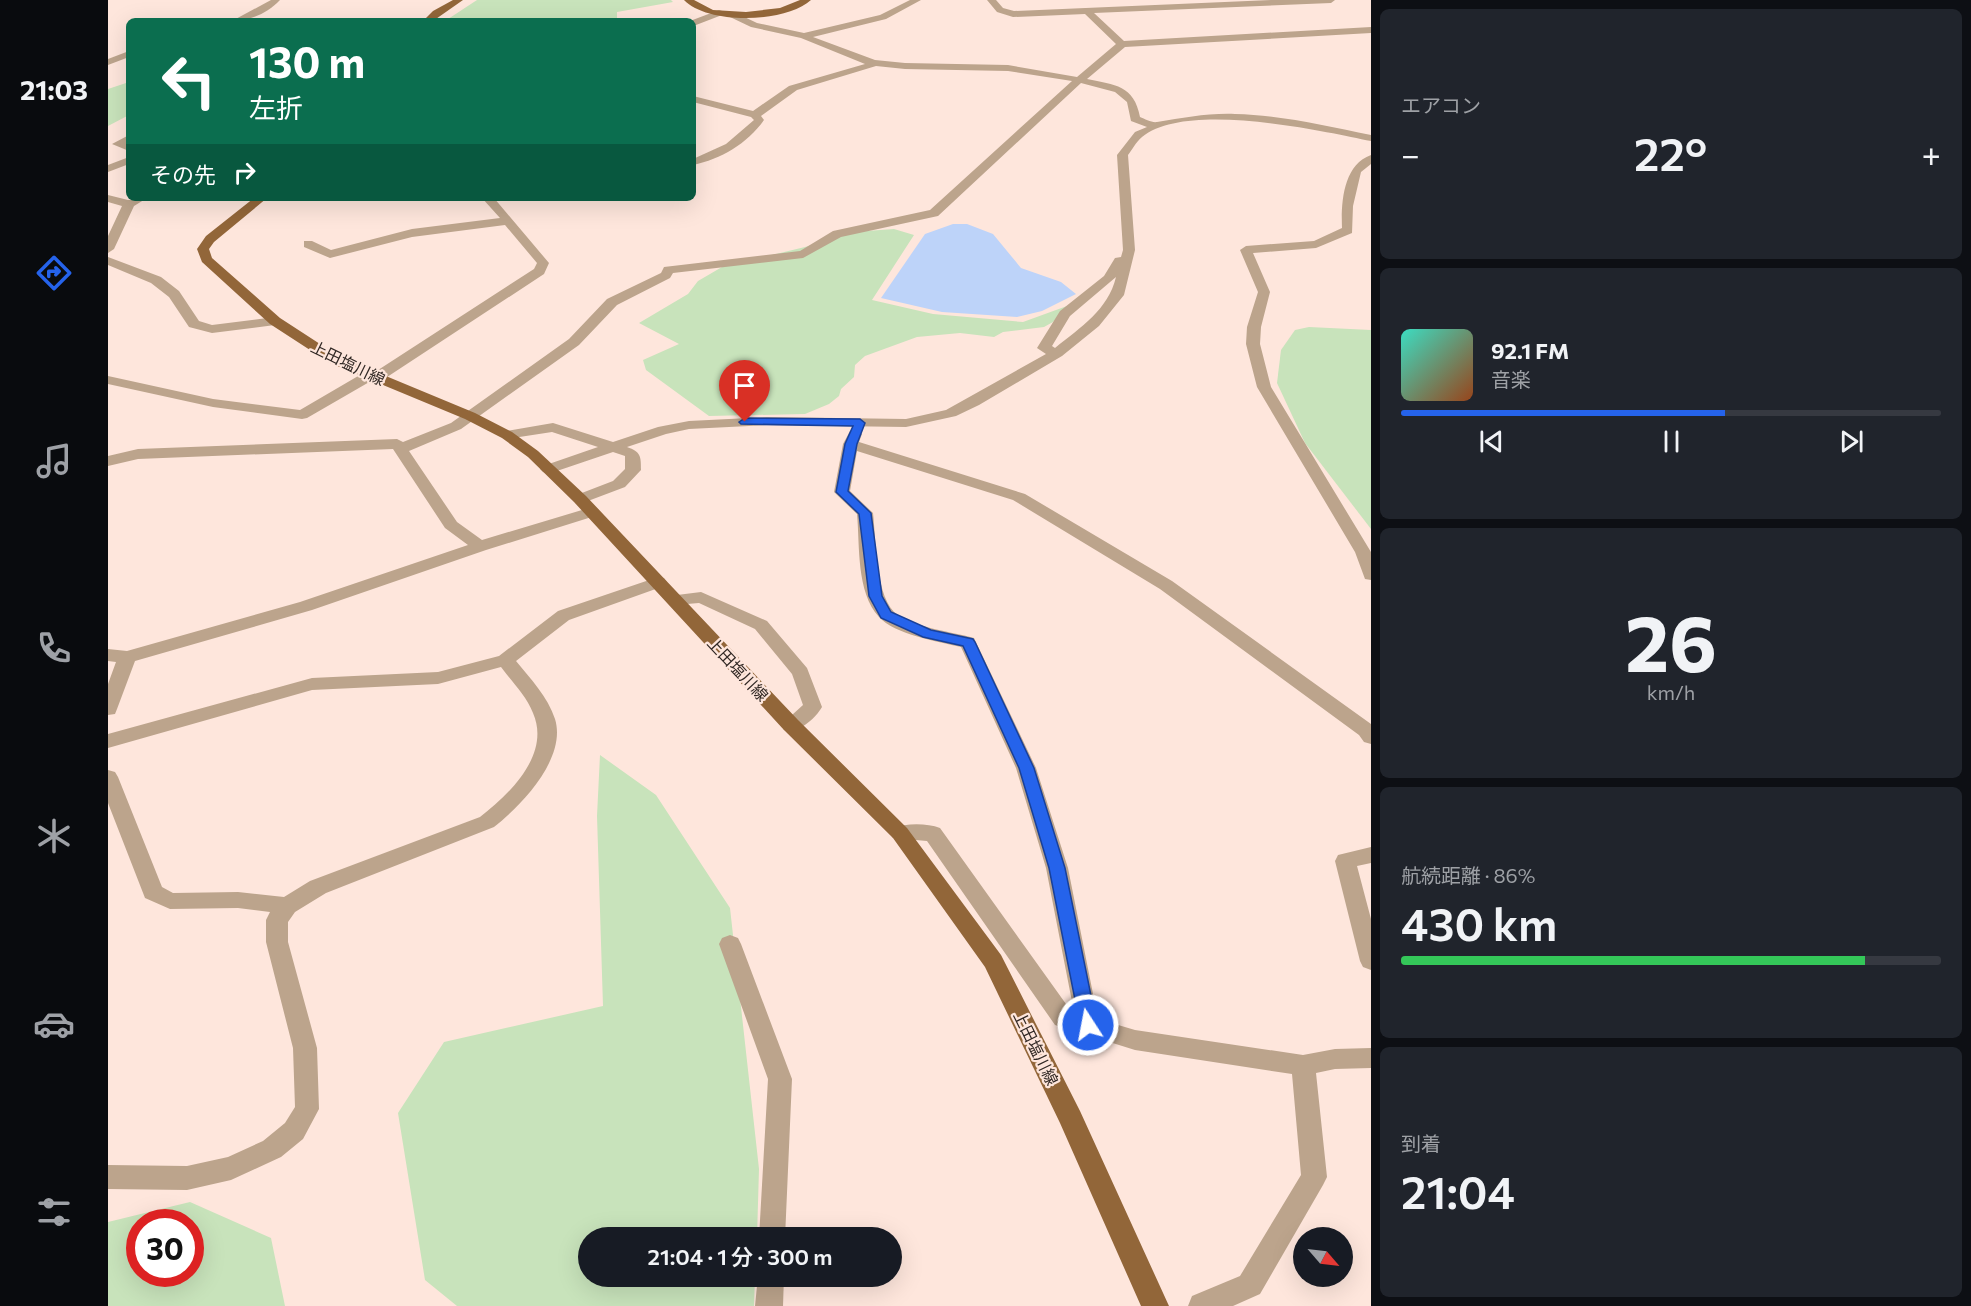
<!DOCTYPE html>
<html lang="ja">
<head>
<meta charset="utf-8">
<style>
  body { margin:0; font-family:Commissioner,"Noto Sans JP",sans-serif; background:#20242c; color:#f1f3f6; height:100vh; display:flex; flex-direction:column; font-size:22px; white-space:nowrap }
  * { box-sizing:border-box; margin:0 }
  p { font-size:20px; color:#9ea1a6 }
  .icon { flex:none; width:33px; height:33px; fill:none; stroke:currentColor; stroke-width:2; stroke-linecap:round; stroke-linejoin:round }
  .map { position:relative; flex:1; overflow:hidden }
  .side { display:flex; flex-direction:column; gap:9px; padding:9px; background:#0d0f14; width:600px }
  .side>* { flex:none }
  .banner { position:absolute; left:18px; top:18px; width:570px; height:183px; border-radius:9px; box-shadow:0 6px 24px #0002; background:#0b6e4f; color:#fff; overflow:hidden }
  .needle { width:39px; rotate:118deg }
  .controls { position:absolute; left:1185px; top:1227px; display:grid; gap:12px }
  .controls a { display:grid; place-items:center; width:60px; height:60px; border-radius:50%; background:#171b24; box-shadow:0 6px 24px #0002; font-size:30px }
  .speed { position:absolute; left:18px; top:1209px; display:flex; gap:12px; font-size:30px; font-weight:700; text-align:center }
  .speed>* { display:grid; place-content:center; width:78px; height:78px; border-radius:50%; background:#171b24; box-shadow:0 6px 24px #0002; line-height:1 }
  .speed .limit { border:9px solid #d22; background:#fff; color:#111 }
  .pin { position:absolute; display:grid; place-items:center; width:51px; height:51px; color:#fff; margin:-62px -26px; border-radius:50% 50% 50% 0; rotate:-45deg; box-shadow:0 0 6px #0007 }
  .pin .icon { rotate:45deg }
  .me { position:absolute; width:66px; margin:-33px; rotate:349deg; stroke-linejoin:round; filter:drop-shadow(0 0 4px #0008) }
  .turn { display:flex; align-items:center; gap:21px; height:126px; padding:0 24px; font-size:27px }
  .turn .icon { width:78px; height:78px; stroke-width:2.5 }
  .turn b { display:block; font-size:42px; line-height:51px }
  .then { display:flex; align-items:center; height:57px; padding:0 24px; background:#0003; gap:12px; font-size:22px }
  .big { font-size:45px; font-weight:600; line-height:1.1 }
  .side .widget { flex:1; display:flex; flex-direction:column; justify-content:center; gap:9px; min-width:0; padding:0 21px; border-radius:9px; background:#20242c }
  .side .dial { align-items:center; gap:0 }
  .dial b { font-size:78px; line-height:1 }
  .song { display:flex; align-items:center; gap:18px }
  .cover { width:72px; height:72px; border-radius:9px; background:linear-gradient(135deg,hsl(170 70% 55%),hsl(20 70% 35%)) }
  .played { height:6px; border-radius:3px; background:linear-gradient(90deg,#2563eb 60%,#363941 60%) }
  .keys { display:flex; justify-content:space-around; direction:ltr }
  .heat { display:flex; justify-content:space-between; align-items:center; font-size:33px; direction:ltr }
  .charge { height:9px; border-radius:4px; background:linear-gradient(90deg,#34c759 86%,#363941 0) }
  .trip { position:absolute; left:470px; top:1227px; width:324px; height:60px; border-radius:30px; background:#171b24; box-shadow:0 6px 24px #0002; font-weight:600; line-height:60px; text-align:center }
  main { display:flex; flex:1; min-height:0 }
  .dock { display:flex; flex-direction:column; width:108px; justify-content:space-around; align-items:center; background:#090b0e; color:#9ea1a6 }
  .dock .icon { width:42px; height:42px }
  .dock .selected { color:#2563eb }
  .dock b { font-size:27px; color:#f1f3f6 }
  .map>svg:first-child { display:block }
  .green { fill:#c8e3bb; fill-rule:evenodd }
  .water { fill:#bdd3f9 }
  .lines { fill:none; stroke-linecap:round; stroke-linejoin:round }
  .minor { fill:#bca48c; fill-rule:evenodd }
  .major { fill:#926639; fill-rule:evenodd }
  .route { fill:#2563eb; stroke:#184099; stroke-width:1.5 }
  .labels { text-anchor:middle; stroke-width:4.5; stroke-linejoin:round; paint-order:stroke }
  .street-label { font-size:16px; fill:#312824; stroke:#fee6dc }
</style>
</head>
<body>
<main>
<nav class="dock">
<b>21:03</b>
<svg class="icon selected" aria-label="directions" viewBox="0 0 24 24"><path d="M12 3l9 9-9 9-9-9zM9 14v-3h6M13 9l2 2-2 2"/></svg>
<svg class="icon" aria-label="music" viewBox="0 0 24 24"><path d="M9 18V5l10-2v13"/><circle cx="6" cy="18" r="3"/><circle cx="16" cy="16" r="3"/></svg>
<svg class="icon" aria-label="phone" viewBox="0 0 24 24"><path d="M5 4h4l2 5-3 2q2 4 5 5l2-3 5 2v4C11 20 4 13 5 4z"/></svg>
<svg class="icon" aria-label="climate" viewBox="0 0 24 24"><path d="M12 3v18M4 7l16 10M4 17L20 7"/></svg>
<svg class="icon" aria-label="car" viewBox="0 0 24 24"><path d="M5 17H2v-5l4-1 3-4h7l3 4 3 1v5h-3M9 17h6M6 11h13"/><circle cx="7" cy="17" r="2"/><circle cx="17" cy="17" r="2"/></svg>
<svg class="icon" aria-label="filters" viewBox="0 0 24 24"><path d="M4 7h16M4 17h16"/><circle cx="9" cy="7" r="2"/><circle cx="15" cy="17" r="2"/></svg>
</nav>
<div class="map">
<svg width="1263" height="1306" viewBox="0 0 1263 1306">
  <rect width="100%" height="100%" fill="#fee6dc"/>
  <g class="green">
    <path d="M369,0H563L565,2L509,12V21H337Z"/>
    <path d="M21,82V115L0,126V89Z"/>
    <path d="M786,229L806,235L764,300L825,314L915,322L959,306L945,322L936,327L895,332L886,337L852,333L809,337L757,356L747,365L746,377L733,389L731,396L721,404L697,414L601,416L538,370L535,360L571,344L531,323L580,294L590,281L614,267L697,247L745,232Z"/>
    <path d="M1201,327L1263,330V529L1197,443L1169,383L1173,350L1187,330Z"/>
    <path d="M492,755L548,795L622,908L651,1169L649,1237L480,1238V1276L647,1277L646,1306H349L317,1280L290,1113L336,1042L495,1006L489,816Z"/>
    <path d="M82,1202L163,1238L177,1306H0V1222ZM32,1222H82V1274H32Z"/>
  </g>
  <path class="water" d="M845,224H859L885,234L913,268L953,282L968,294L934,311L909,317L834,312L773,298L817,234Z"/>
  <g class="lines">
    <g class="minor">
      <path d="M163,0H172C160,13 142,21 124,21Z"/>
      <path d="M802,0H813L778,19L705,37L767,60L797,63L900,65L969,77L1008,44L977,14L905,17L889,12L879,0H888L895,8L906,11L1163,0H1227L1223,3L986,13L1016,41L1263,27V33L1017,47L979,79C1007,85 1026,85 1032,117C1037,119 1044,123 1049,122C1076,118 1099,113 1127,114C1172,115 1218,126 1263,135V141C1210,130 1078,101 1034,137C1028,142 1024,150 1020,155L1027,250L1016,295L991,326L954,356L871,405L848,416L798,427L659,425L581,429L558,434L519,447C533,452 533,456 533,470L517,487L472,504L464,499L466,496L505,481L517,469V456L505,452L440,474L435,472L432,469L435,466L490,447L444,432L399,439L392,435L399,431L445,423L505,442L550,427L581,421L659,417L798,419L838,410L938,354L929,348L952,311L996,276L1007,258L1013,257L1015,250L1009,155L1027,132L1039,127L1023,121L1019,102L1007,92L973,83L830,216L733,237L695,258L565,273L562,278L509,305L471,345L353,429L301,451L349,522L374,540L484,507L490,509L492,512L490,515L378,550L204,610L27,661L9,709L7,714L0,715V684L8,662L0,661V649L19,651L192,602L360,545L337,528L285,449L30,459L0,466V456L30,449L289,439L295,442L343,423L461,339L499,299L553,273L556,267L692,251L725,231L822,210L964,81L900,71L797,69L768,66L689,90L653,116L656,120C639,144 613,159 585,165V159L618,144L646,120L643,117L585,102V96L645,111L681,86L757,64L693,38L643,27L622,17V13H628L649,23L696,33L772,15ZM1008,277C1000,310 973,327 947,348L944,346L962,316Z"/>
      <path d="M611,10L614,11V15L588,25L585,26V21H582Z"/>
      <path d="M21,51V57L0,65V59Z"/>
      <path d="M21,135V142L18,144H21V151L4,144Z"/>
      <path d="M1263,155V164L1253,172L1245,206L1244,233L1208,248L1145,253L1162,292L1153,327L1152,344L1163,387L1263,552V580L1257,579L1247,552L1149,387L1138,344L1139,327L1150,292L1132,250L1138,246L1206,241L1234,228C1233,203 1235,165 1263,155Z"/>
      <path d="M21,157V164L0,172V165Z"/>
      <path d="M0,195L20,200L39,198L26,206L6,249L0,253V236L14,206L0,202Z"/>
      <path d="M374,198H386L441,263L436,274L273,381H263L199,418L194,419L105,407L0,384V376L105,399L192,410L257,372H267L426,269L429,263L397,225L304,237L222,258L196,247V241H204L223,250L304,229L392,218Z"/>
      <path d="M0,257L53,277L71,291L91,321L104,325L167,317L174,321L167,325L104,333L81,327L61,297L43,283L0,265Z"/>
      <path d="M747,430L754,434L751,442L917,494L1064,581L1263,724V744L1256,742L1251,735L1052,589L905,500L749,451L742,491L765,513C768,539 767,600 790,615C813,629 841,631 866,638L928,768L960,868L990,1019L1027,1030L1195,1055L1227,1049L1263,1048V1068L1227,1069L1208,1073L1219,1177L1215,1185L1152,1294L1125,1306H1080L1084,1296L1132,1276L1193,1175L1184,1074L1027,1050L947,1025L819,841L785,838L782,833L785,828C798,823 819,823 832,828L963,1011L966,1012L938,868L908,768L853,647C831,642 786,634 771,617C748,592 752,546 749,514L726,492L735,444L742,431Z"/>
      <path d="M550,577L556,578L559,582L556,586L461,620L408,661C422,678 440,697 447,719C459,758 414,805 386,827L218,893L187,912L180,922V942L209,1048L211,1109L195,1139L173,1157L123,1180L79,1190L0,1189V1165L79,1166L120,1157L155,1141L177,1123L187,1107L185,1048L158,942V920L162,912L130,908L62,909L37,898L0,803V770L7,772L10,777L54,887L65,893L130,892L176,897L202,881L372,817C402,794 443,754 425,713C418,695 404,682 393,667L330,684L204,690L0,748V734L204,678L330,672L391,656L450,611Z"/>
      <path d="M593,592L659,621L699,668L714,707C707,719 690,734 676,730L673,725L695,705L684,674L647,629L591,603L567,605L561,604L558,600L561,596Z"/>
      <path d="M1263,847V863L1249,866L1263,919V970L1255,967L1252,961L1227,861L1230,855Z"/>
      <path d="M622,935L630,938L633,944L684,1079L677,1238H651L660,1079L611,944L614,938Z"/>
      <path d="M650,1276H676L675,1306H647Z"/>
    </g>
    <g class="major">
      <path d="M345,0H355L325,21H315L325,11Z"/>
      <path d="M576,0H586L605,10L638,12L672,8L692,0H703C678,23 600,25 576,0Z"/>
      <path d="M146,198H159L106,242L101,249L104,258L172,318L232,357L367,413L404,432L430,451L478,496L690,720L799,828L893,955L972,1111L1061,1306H1033L952,1123L877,967L785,838L676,730L466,502L420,457L394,438L357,419L222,363L162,324L94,262L89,249L98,236Z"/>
    </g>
  </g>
  <path class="route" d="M637,418L752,419L757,423L749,444L740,491L763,513L774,596L783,612L823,630L865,639L867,642L926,768L957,868L989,1025L987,1031L980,1033L974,1031L972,1025L941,868L911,768L855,646L815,637L773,618L761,596L751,514L728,492L737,444L745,426L633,424L631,422Z"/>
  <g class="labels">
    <g class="street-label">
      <text transform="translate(240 363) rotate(26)" y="6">上田塩川線</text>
      <text transform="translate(630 669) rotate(47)" y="6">上田塩川線</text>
      <text transform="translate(928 1048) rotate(64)" y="6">上田塩川線</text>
    </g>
  </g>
</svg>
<div class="controls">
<a><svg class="needle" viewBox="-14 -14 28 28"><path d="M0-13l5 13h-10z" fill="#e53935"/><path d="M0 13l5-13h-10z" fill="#9ea1a6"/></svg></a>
</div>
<div class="speed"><div class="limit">30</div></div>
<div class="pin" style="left:637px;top:422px;background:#d93025"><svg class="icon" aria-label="arrive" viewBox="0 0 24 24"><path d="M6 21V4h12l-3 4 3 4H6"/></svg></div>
<svg class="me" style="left:980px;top:1025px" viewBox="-20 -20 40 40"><circle r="17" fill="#2563eb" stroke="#fff" stroke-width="3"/><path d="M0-11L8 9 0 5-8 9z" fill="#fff"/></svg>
<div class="trip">21:04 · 1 分 · 300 m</div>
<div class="banner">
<div class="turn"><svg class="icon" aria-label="left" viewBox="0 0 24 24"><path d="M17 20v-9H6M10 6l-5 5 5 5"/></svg><div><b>130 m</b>左折</div></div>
<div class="then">その先<svg class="icon" aria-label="right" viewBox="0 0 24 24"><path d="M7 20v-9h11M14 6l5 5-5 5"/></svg></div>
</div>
</div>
<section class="side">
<div class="widget"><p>エアコン</p>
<div class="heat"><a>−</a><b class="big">22°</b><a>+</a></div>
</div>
<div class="widget">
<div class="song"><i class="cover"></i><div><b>92.1 FM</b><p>音楽</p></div></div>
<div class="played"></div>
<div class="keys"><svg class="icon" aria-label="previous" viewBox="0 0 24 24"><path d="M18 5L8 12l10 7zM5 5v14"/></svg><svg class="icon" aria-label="pause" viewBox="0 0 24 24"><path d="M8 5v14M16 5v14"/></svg><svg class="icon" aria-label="next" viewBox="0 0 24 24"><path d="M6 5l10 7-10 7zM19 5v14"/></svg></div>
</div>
<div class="widget dial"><b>26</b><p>km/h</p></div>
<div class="widget"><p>航続距離 · 86%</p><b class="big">430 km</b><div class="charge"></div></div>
<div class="widget"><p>到着</p><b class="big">21:04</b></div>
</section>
</main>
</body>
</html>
